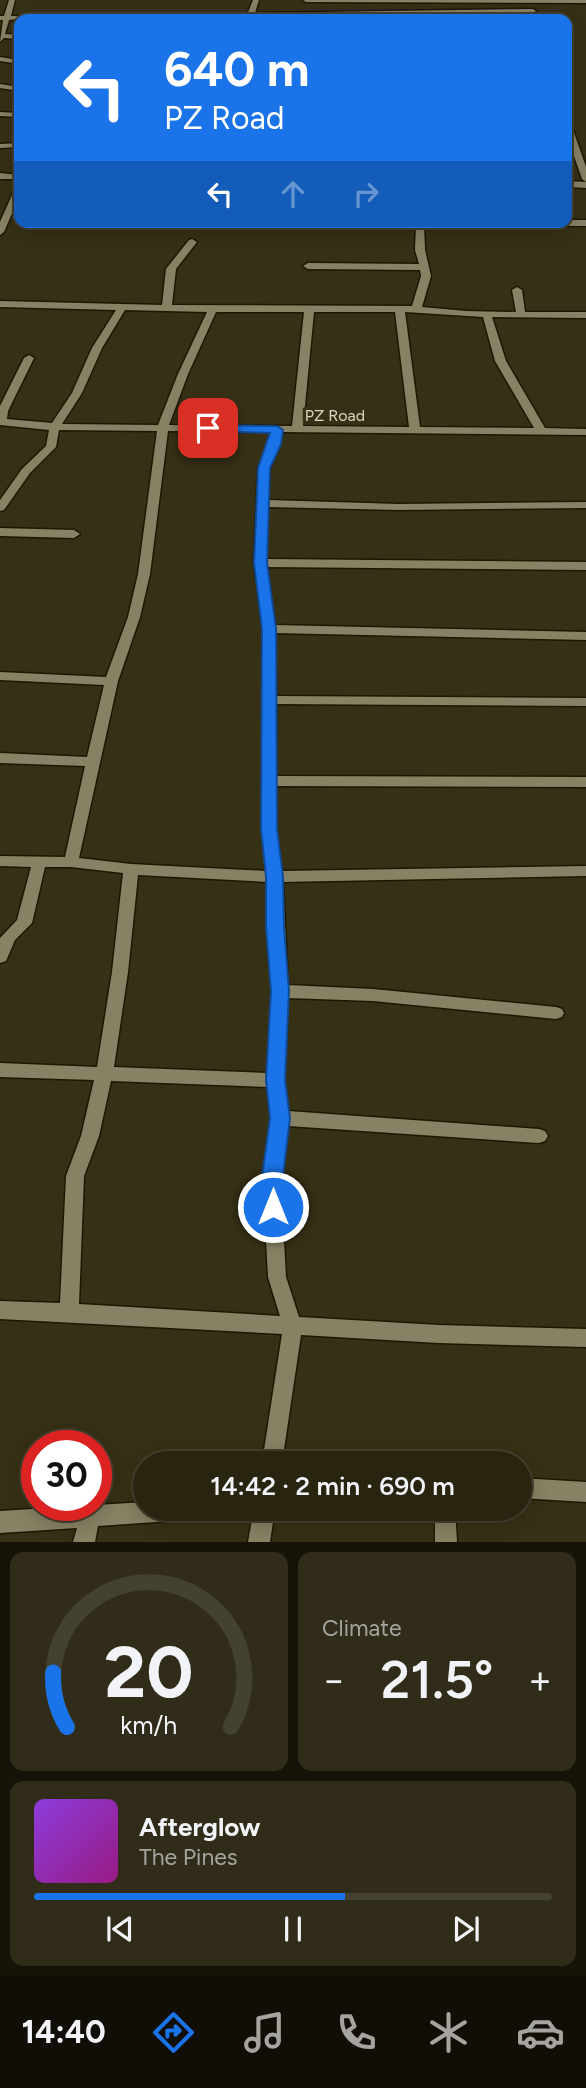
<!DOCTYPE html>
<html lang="en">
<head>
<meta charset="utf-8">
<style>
  body { margin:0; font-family:Figtree,sans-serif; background:#302c19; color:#f1f3f6; height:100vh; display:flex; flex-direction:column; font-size:26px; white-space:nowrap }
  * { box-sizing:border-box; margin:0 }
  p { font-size:23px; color:#a5a49f }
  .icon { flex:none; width:38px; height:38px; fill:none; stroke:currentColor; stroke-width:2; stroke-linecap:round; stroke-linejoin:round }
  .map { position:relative; height:1542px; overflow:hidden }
  .panel { display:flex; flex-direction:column; gap:10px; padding:10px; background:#161409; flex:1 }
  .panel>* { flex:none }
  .top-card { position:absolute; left:14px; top:14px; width:558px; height:214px; border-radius:14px; box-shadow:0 4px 18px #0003,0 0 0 2px #444130; background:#1a73e8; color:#fff; overflow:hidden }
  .speed { position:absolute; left:21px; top:1430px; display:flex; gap:14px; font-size:35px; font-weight:700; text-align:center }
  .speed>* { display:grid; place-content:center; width:91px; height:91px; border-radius:50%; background:#282410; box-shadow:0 4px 18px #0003,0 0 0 2px #444130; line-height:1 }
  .speed .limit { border:10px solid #d22; background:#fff; color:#111 }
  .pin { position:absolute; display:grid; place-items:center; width:60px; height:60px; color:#fff; margin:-30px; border-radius:14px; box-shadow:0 4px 10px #0006 }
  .me { position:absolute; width:77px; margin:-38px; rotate:0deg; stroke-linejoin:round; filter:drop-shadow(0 0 5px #0008) }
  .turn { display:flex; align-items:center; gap:24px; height:147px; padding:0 35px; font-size:32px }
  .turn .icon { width:91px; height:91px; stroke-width:2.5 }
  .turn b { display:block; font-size:49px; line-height:60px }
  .lanes { display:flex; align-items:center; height:66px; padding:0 35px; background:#0003; justify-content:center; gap:35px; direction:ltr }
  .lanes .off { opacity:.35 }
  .big { font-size:52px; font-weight:600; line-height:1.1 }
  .panel .card { flex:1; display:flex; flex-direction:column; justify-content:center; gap:10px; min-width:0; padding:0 24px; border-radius:14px; background:#302c19 }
  .panel .dial { align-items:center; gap:0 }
  .dial svg { height:182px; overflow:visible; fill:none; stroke:#444130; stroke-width:7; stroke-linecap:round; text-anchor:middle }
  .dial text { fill:#f1f3f6; stroke:none }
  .song { display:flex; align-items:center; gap:21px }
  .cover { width:84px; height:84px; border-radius:10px; background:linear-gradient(135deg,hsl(270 70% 55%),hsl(310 70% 35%)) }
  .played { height:7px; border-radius:4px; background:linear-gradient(90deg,#1a73e8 60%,#444130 60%) }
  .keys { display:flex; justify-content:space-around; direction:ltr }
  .heat { display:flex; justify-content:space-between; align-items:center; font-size:38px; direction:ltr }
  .panel .tiles { flex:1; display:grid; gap:10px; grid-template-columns:1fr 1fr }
  .card:last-child { grid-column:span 2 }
  .trip { position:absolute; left:133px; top:1451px; width:399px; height:70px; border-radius:35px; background:#282410; box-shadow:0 4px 18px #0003,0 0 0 2px #444130; font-weight:600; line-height:70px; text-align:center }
  .tab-bar { display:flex; height:112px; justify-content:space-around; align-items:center; background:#100e06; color:#a5a49f }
  .tab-bar .icon { width:49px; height:49px }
  .tab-bar .active { color:#1a73e8 }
  .tab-bar b { font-size:32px; color:#f1f3f6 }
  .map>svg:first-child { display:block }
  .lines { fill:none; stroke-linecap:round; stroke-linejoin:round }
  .minor-casing { stroke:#1d1800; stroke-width:3 }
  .minor { fill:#888264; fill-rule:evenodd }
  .route { fill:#1a73e8; stroke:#114b97; stroke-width:2 }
  .labels { text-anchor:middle; stroke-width:7; stroke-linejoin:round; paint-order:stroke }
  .far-street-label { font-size:16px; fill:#dad7c7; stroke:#363015 }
</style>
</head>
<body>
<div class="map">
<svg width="586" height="1542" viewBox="0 0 586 1542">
  <rect width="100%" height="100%" fill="#363015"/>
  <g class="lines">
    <defs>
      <g id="minor">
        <path d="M9,0H15L11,16L246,17L253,0H259L255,13L533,9L536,11L533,13L253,17L252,19H19L9,20L5,34L19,35V39L4,38L0,42L3,20H0V16H4Z"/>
        <path d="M303,0H586V3L306,2Z"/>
        <path d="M0,57L19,60V64L0,61Z"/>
        <path d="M0,84L19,87V91L0,88Z"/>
        <path d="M0,112L19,113V117L0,116Z"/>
        <path d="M567,122L571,124L586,167V182L582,179L567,136Z"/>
        <path d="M19,143V147L0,148V144Z"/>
        <path d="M0,173L19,175V179H0Z"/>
        <path d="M567,181L586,182V188L567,187Z"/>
        <path d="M16,186H19V197L4,232L0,235V222Z"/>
        <path d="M567,220H586V226L424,225L425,250L431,276L422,307L466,311L516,312L512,290L517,287L522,290L525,312H586V318L492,317L506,361L545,428L586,429V435L282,432L280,444L270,468L268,500L399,504L586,502V508L399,510L268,507L266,559L586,562V570L267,567L275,625L586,632V640L275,633L276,696L586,698V706L276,704V776L586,777V787L276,786V829L282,871L586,866V876L283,882L288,985L373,989L556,1007L562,1009L564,1013L562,1017L556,1019L373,1001L288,998L284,1080L288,1111L539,1129L545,1131L548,1136L545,1141L539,1143L288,1126L281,1184L286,1277L299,1317L439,1325L586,1329V1347L439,1343L301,1335L282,1463H262L282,1334L0,1319V1301L60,1303L66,1176L81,1136L94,1080L0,1077V1063L97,1067L112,972L123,873L71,867H45L32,923L15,940L6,961L0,963V938L17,920L31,867L0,866V856L65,857L85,766L0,763V753L87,757L104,685L0,680V672L106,677L128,617L138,574L157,431L59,430L56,447L30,473L4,510L0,511V500L22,469L46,446L49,430L0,425V406L24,358L29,355L34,358L8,411L7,419L52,423L72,393L92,348L116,310L0,307V301L162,305L166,269L189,240L192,239L197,242L176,269L172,305L412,306L421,276L420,270L308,269L303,266L308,263L419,264L415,250L416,225H319L315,222H567ZM125,310L207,312L178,374L158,425L62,424L82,393L102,348ZM216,312H304L292,426L169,425L188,374ZM314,312H395L409,427L303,426ZM405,312L483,317L495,361L534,428L420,427ZM168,431L271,432L270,444L258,468L254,563L263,629L262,829L267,871L131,864L79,858L118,681L140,617L150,574ZM138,875L268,882L272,991L268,1073L114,1067L128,972ZM111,1081L268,1087L271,1118L263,1184L268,1277L280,1316L79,1304L84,1176L99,1136Z"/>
        <path d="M0,528L74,530L80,534L74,538L0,536Z"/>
        <path d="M520,1478L586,1482V1502L520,1498Z"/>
        <path d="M145,1502V1508H224L221,1515L214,1518L98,1526L95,1542H73L77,1528L0,1533V1511Z"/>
        <path d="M254,1508H275L270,1542H248Z"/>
        <path d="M435,1508H455L457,1542H435Z"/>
      </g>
    </defs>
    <use href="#minor" class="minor-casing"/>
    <use href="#minor" class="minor"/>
  </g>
  <path class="route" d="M208,425L277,426L283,430L281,444L270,468L267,563L276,629L277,829L283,877L284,927L289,991L285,1080L290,1118L282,1184L283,1207L280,1213L273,1216L266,1213L263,1207L261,1184L270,1118L266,1080L271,991L266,927V877L261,829L262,629L254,563L258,468L270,433L204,431V426Z"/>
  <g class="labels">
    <g class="far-street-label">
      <text x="335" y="421">PZ Road</text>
    </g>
  </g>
</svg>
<div class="speed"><div class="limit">30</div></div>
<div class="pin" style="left:208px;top:428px;background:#d93025"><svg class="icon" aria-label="arrive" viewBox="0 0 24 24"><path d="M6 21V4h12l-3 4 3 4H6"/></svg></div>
<svg class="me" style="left:273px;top:1207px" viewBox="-20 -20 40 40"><circle r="17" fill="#1a73e8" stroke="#fff" stroke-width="3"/><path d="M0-11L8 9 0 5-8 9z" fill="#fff"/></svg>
<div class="trip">14:42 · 2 min · 690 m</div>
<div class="top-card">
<div class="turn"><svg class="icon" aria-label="left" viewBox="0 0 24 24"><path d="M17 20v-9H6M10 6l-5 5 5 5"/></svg><div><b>640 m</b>PZ Road</div></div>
<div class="lanes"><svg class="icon" aria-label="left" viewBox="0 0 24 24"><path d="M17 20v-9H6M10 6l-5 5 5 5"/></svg><svg class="icon off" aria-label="ahead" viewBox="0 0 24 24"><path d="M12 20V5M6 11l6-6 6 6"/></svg><svg class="icon off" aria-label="right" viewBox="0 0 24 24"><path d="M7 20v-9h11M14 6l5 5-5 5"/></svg></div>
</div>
</div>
<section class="panel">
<div class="tiles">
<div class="card dial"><svg viewBox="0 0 100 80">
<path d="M14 69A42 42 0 1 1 86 69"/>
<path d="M14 69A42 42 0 0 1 8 45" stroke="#1a73e8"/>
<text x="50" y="56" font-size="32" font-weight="700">20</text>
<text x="50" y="72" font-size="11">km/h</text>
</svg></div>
<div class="card"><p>Climate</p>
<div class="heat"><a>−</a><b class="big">21.5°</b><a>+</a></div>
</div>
<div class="card">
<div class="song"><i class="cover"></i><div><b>Afterglow</b><p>The Pines</p></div></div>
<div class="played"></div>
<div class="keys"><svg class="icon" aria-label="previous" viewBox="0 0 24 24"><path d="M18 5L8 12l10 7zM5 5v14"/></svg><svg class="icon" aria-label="pause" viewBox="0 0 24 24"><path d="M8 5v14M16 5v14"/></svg><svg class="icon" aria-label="next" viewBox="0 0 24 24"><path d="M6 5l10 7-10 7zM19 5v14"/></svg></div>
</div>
</div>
</section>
<nav class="tab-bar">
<b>14:40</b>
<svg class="icon active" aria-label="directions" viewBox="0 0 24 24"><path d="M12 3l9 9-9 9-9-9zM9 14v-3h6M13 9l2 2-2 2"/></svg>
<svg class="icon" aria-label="music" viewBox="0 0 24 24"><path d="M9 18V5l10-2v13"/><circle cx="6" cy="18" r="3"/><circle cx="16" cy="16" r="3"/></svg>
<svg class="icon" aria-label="phone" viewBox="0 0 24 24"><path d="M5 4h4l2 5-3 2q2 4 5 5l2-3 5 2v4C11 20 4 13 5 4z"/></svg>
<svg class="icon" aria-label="climate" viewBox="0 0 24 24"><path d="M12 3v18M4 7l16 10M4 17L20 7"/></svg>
<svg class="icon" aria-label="car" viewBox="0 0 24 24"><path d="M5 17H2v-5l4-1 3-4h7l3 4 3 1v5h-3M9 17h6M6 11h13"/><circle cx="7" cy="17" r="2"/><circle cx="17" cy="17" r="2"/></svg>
</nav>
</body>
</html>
